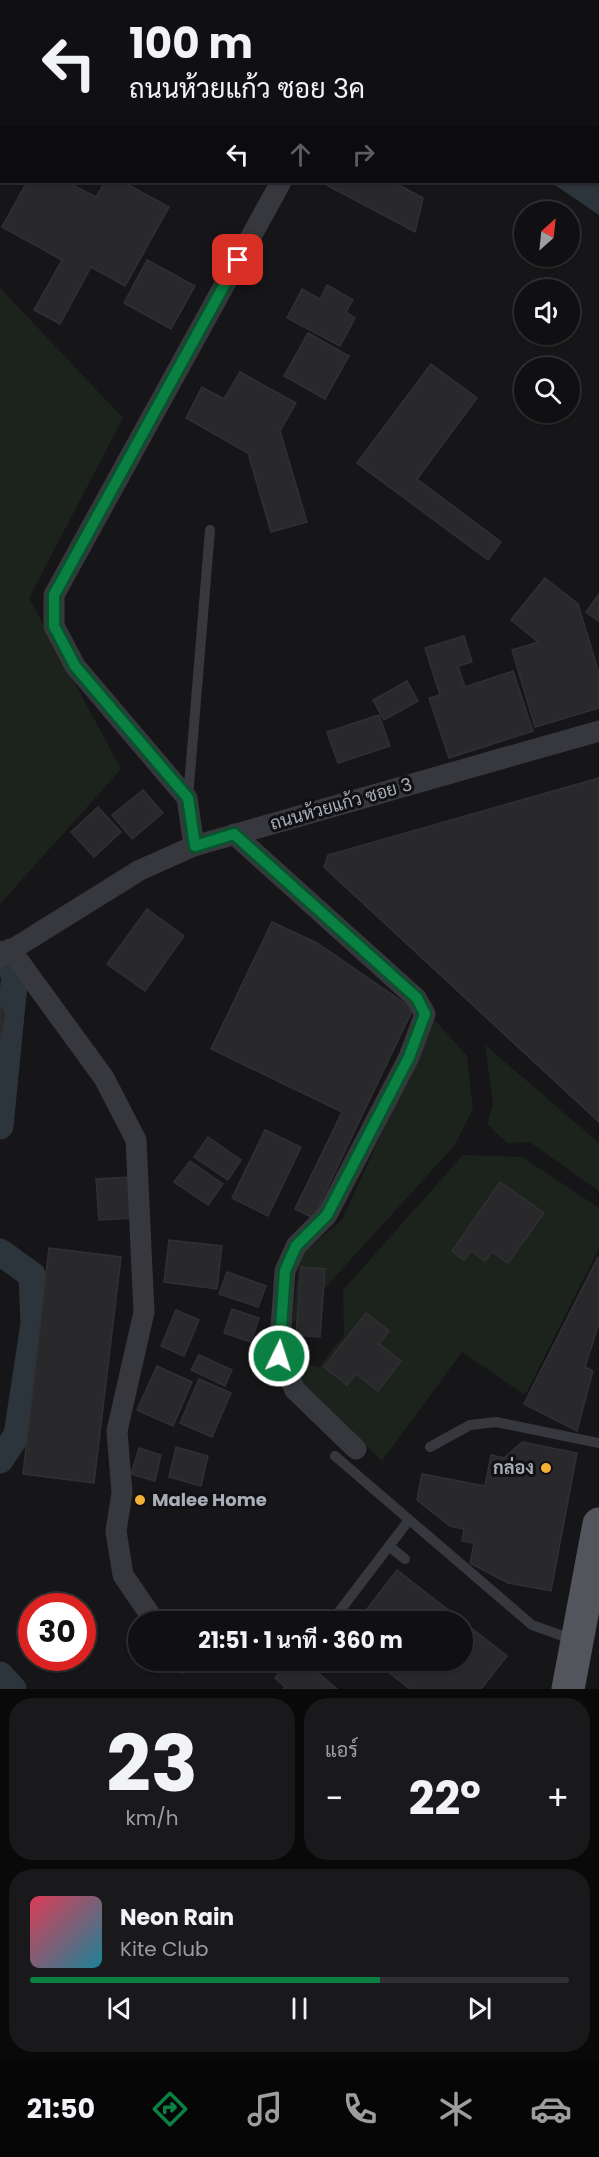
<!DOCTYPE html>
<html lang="th">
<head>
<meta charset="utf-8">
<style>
  body { margin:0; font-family:Poppins,Sarabun,sans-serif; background:#19191b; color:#f1f3f6; height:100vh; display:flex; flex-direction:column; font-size:22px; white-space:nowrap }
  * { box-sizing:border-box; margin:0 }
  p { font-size:20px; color:#9c9d9f }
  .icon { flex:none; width:33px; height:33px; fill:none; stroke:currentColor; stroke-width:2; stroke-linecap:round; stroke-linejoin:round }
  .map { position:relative; height:1689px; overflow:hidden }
  .details { display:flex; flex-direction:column; gap:9px; padding:9px; background:#09090a; flex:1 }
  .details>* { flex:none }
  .banner { position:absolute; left:0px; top:0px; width:600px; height:183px; box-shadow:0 2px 4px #0004,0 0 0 2px #303032; background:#101012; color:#f1f3f6; overflow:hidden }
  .needle { width:39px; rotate:27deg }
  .fabs { position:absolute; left:514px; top:201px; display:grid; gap:12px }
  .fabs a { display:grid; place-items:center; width:66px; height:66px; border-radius:50%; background:#101012; box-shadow:0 2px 4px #0004,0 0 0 2px #303032; font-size:30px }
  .speed { position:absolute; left:18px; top:1593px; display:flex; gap:12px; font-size:30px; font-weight:700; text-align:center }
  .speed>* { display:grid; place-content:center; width:78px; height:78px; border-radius:50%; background:#101012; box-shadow:0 2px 4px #0004,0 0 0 2px #303032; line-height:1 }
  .speed .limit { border:9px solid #d22; background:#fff; color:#111 }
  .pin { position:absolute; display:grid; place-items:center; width:51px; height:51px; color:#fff; margin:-26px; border-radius:12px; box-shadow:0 3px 9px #0006 }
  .me { position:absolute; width:66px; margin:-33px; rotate:4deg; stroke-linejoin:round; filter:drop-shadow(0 0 4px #0008) }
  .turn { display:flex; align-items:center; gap:21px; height:126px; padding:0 30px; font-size:27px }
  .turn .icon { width:78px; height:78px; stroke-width:2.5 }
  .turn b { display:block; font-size:42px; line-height:51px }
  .lanes { display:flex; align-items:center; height:57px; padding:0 30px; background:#0003; justify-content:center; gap:30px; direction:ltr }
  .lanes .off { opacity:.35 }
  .big { font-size:45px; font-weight:700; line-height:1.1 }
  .details .tile { flex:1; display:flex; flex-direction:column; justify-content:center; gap:9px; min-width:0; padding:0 21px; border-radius:24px; background:#19191b }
  .details .dial { align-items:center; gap:0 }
  .dial b { font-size:78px; line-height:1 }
  .song { display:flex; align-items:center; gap:18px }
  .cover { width:72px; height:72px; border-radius:9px; background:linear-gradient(135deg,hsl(350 70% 55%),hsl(190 70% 35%)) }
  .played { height:6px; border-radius:3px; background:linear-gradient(90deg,#0b8043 65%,#303032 65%) }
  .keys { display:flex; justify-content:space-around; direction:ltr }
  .heat { display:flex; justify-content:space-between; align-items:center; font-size:33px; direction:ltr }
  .details .tiles { flex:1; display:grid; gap:9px; grid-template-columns:1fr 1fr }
  .tile:last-child { grid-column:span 2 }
  .trip { position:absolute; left:128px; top:1611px; width:345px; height:60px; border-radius:30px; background:#101012; box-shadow:0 2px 4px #0004,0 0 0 2px #303032; font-weight:700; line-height:60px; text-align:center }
  .dock { display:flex; height:96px; justify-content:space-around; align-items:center; background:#060607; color:#9c9d9f }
  .dock .icon { width:42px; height:42px }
  .dock .current { color:#0b8043 }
  .dock b { font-size:27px; color:#f1f3f6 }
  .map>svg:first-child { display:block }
  .green { fill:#1c231d }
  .water { fill:#2c353c }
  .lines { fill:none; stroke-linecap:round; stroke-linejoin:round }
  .canal { stroke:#2c353c; stroke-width:27 }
  .building { fill:#29292c; stroke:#303034; stroke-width:1.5 }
  .path { stroke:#3d3f44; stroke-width:4; stroke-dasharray:3 4.5; stroke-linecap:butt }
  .service { stroke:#37383d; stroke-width:10 }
  .minor { stroke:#37383d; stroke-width:21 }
  .primary { stroke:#53555c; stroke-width:33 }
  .route-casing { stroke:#07532c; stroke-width:15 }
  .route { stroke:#0b8043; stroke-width:10 }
  .poi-dot { fill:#f2b134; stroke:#111113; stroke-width:2 }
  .labels { text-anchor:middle; stroke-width:6; stroke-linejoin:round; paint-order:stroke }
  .street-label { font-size:18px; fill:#a8adb8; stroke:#111113 }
  .poi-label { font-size:18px; font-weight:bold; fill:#a8adb8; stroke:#111113; text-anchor:end }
</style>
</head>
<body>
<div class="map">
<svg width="599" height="1689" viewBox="0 0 599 1689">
  <rect width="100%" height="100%" fill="#161618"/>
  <g class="green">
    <path d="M0,288L123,418L29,598L121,769L0,904Z"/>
    <path d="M434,1019L467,1056L473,1109L454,1146L292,1324L300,1255L342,1220Z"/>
    <path d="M485,1045L599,1143V1191L530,1142L507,1143L487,1124L493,1104Z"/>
    <path d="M463,1155L522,1157L599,1208V1248L525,1395L462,1352L382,1461L301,1383L293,1361L319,1367L344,1335L343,1290Z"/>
  </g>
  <path class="water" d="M599,172V215L555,185L557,182H598Z"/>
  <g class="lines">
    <g class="canal">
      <path d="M0,954L15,974L0,1126"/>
      <path d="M0,1252L32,1275L34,1324L17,1435L0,1460"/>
      <path d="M0,1675L13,1689"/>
    </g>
  </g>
  <g class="building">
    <path d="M1,0H90L89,2Z"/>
    <path d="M121,0H244L246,2H120Z"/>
    <path d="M378,0H428L427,2Z"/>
    <path d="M524,0H599V15L598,2H522Z"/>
    <path d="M27,182H67L96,197L105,182H123L169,207L125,286L91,267L60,324L34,310L62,260L2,227Z"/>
    <path d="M321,182H393L423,198L415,232Z"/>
    <path d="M147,260L195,286L171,329L124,303Z"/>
    <path d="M327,285L353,300L346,312L355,318L340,346L287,318L302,289L320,299Z"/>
    <path d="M308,333L349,356L325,399L284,376Z"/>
    <path d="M431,364L477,398L417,479L501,542L488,560L357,463Z"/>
    <path d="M240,372L296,403L280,431L307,522L271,532L248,453L186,418L202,387L224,399Z"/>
    <path d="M545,578L578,604L599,673V708L535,727L512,650L538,642L511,620Z"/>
    <path d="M599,594V621L586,612Z"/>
    <path d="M464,636L472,662L458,666L465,687L513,671L533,731L449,758L429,698L440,695L425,648Z"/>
    <path d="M407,681L418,701L384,720L373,700Z"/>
    <path d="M379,715L390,746L338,763L327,732Z"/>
    <path d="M599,778V1122L324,867L328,855Z"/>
    <path d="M143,790L163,813L132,839L112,815Z"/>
    <path d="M98,807L121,832L94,857L71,832Z"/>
    <path d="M147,909L184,936L145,991L107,964Z"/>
    <path d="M272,922L317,943L413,1009L313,1218L295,1209L342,1112L211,1049Z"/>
    <path d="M0,1005L6,1014L0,1042Z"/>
    <path d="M265,1130L301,1147L268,1216L232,1198Z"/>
    <path d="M208,1137L241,1160L228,1180L194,1157Z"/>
    <path d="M190,1161L223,1184L208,1205L174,1182Z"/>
    <path d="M131,1177L133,1218L99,1220L96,1179Z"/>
    <path d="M500,1182L544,1213L508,1263L492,1252L485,1261L471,1251L464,1260L452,1251Z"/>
    <path d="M169,1240L222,1246L217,1289L164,1282Z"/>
    <path d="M49,1248L121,1257L94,1483L23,1474Z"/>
    <path d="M598,1257L599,1323L585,1367L593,1371L577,1431L524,1404Z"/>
    <path d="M301,1267L325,1269L320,1337L296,1335Z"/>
    <path d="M227,1272L266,1286L258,1307L219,1294Z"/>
    <path d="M232,1309L259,1318L251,1342L224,1333Z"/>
    <path d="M176,1310L199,1320L184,1356L161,1346Z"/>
    <path d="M366,1313L389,1331L379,1344L401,1361L378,1391L356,1374L347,1385L324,1367Z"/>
    <path d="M199,1355L232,1370L225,1386L191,1370Z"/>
    <path d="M157,1366L192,1382L173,1426L137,1410Z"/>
    <path d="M199,1379L231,1393L212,1437L180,1423Z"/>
    <path d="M522,1442L577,1453L551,1591L508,1583L470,1563L474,1543L462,1541L464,1529L450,1526L417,1500L422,1474L485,1486L491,1455L504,1458Z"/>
    <path d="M176,1447L208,1456L201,1486L169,1477Z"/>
    <path d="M139,1448L161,1455L155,1481L131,1474Z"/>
    <path d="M397,1570L507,1656L481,1689H410L373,1660H462V1622H357Z"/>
    <path d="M290,1660H303L337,1689H283L285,1687L275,1678Z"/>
  </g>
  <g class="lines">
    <path class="path" d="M0,6L2,7"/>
    <g class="service">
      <path d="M598,81L599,80"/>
      <path d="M188,798L210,530"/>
      <path d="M430,1447L470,1425L496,1422L599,1443"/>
      <path d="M335,1456L532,1625L574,1640"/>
      <path d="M389,1546L405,1559"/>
      <path d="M332,1621L409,1520"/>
    </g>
    <g class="minor">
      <path d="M234,834L416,998L425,1014L409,1057L327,1215L296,1246L285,1271L279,1356L295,1390L356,1449"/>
      <path d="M194,846L187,798L75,666L54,626V595L281,182"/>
      <path d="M10,949L104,1078L136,1140L144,1312L117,1431L122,1493L116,1531L123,1575L155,1622"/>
      <path d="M0,957L140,870L194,846L599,731"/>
      <path d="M181,1660L183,1663"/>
    </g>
    <path class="primary" d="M568,1689L599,1524"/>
  </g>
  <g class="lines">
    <defs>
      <path id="route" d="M238,260L54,595V626L75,666L188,798L195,846L234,834L417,998L425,1014L409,1057L327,1215L296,1246L285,1271L279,1356"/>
    </defs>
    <use href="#route" class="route-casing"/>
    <use href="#route" class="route"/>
  </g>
  <g class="poi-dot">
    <circle cx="546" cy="1468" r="6"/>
    <circle cx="140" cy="1500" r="6"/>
  </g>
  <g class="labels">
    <g class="street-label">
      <text transform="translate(341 804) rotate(-16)" y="6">ถนนห้วยแก้ว ซอย 3</text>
    </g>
    <g class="poi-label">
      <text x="534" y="1474">กล่อง</text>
      <text x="152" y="1506" text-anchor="start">Malee Home</text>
    </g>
  </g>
</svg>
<div class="fabs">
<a><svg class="needle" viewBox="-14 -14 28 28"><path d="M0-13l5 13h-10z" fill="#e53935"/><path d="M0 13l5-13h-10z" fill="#9c9d9f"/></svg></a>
<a><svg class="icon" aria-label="sound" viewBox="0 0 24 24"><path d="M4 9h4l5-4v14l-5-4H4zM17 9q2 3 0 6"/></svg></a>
<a><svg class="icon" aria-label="search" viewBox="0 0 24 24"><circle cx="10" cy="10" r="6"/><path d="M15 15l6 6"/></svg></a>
</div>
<div class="speed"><div class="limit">30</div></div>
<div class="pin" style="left:238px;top:260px;background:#d93025"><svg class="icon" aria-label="arrive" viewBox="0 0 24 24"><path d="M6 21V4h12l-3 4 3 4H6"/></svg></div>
<svg class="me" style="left:279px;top:1356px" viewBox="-20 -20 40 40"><circle r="17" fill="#0b8043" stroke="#fff" stroke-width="3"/><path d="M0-11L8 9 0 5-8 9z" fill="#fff"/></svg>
<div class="trip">21:51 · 1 นาที · 360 m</div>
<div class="banner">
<div class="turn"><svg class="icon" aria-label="left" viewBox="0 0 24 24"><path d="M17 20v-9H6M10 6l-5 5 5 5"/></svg><div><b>100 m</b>ถนนห้วยแก้ว ซอย 3ค</div></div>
<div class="lanes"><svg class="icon" aria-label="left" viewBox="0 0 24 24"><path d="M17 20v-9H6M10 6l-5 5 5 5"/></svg><svg class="icon off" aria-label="ahead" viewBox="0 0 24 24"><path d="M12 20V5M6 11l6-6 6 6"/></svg><svg class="icon off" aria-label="right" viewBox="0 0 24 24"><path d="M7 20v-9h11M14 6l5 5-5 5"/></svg></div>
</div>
</div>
<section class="details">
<div class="tiles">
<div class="tile dial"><b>23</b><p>km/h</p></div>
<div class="tile"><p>แอร์</p>
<div class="heat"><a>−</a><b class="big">22°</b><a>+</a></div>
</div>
<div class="tile">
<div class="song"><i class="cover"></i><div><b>Neon Rain</b><p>Kite Club</p></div></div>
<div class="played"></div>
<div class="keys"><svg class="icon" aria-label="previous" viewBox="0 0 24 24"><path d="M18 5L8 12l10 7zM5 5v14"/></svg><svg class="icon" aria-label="pause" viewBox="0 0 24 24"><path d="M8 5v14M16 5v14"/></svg><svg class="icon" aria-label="next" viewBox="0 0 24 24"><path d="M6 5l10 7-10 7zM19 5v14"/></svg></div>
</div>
</div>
</section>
<nav class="dock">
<b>21:50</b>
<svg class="icon current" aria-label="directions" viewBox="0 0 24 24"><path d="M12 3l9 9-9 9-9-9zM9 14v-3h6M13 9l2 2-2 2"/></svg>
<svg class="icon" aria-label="music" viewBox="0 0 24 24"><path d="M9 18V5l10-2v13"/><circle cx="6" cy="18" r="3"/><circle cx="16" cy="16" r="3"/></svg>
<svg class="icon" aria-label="phone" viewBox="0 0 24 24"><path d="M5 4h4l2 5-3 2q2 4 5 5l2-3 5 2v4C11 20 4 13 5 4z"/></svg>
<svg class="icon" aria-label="climate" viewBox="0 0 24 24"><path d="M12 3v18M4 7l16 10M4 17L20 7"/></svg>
<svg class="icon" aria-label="car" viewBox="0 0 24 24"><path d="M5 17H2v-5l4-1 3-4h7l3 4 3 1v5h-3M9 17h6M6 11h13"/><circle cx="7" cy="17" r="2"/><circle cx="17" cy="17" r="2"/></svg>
</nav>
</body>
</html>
